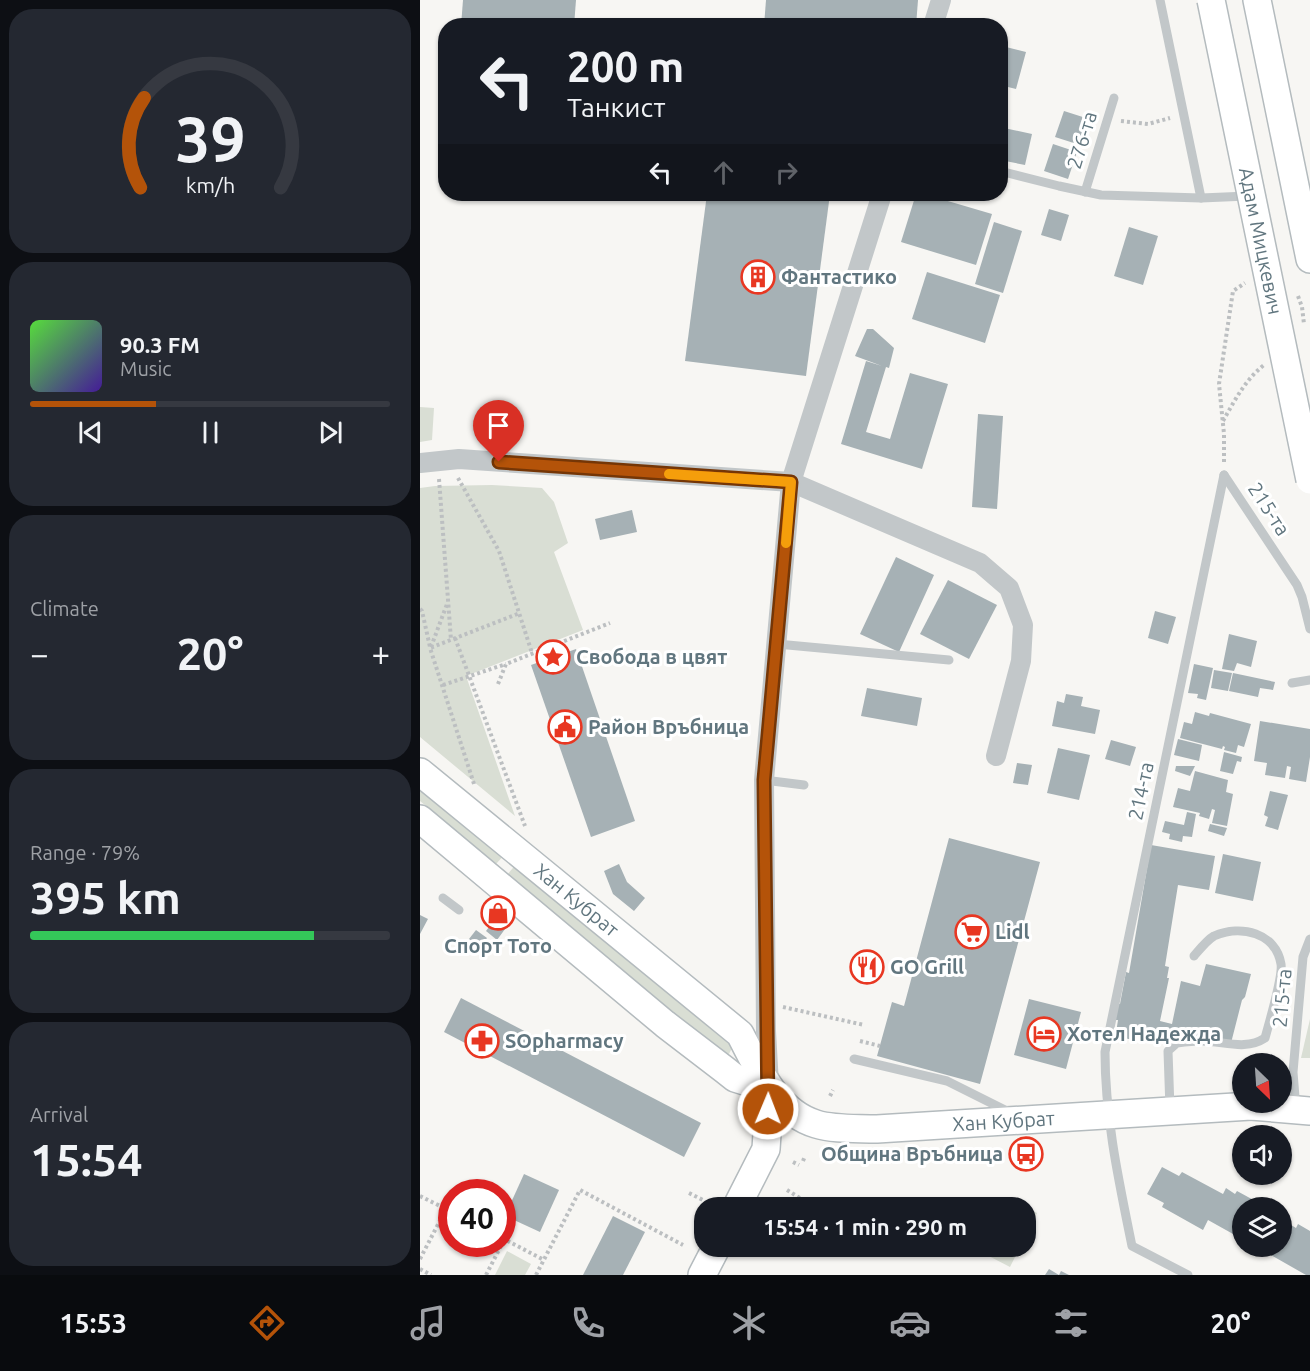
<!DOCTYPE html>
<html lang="en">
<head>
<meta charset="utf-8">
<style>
  body { margin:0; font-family:Ubuntu,sans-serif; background:#242831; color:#f1f3f6; height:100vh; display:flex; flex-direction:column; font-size:22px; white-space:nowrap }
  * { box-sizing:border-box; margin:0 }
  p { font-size:20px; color:#9ea1a6 }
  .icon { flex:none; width:33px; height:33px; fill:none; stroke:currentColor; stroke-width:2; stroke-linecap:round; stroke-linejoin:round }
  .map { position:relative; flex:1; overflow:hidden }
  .details { display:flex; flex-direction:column; gap:9px; padding:9px; background:#0d0f14; width:420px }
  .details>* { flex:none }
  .hud { position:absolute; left:18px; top:18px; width:570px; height:183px; border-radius:24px; box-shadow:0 2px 4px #0004; background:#171b24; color:#f1f3f6; overflow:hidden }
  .needle { width:39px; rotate:155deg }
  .tools { position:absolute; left:812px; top:1053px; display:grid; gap:12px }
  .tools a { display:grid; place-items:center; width:60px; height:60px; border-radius:50%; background:#171b24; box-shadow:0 2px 4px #0004; font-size:30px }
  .speed { position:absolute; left:18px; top:1179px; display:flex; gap:12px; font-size:30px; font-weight:700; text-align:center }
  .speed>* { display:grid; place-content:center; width:78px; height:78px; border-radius:50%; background:#171b24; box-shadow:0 2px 4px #0004; line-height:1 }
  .speed .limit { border:9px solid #d22; background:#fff; color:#111 }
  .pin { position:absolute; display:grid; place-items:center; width:51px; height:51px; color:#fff; margin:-62px -26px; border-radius:50% 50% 50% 0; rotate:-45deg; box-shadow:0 0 6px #0007 }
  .pin .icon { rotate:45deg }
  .me { position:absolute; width:66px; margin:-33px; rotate:1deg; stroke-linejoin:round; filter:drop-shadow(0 0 4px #0008) }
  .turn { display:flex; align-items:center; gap:21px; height:126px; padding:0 30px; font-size:27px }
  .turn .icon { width:78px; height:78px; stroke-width:2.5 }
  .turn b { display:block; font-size:42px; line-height:51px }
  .lanes { display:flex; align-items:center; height:57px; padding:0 30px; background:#0003; justify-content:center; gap:30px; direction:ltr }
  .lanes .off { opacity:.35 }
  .big { font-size:45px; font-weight:600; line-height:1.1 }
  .details .tile { flex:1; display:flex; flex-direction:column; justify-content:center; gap:9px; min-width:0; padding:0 21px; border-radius:24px; background:#242831 }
  .details .dial { align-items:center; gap:0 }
  .dial svg { height:156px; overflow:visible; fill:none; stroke:#363941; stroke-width:7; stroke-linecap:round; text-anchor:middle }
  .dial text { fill:#f1f3f6; stroke:none }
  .song { display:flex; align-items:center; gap:18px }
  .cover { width:72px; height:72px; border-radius:9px; background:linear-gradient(135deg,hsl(110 70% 55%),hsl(260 70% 35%)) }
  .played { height:6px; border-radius:3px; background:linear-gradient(90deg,#b45309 35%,#363941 35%) }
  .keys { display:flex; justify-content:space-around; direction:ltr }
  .heat { display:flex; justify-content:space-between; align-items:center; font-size:33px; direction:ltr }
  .charge { height:9px; border-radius:4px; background:linear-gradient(90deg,#34c759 79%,#363941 0) }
  .trip { position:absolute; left:274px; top:1197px; width:342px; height:60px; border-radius:24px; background:#171b24; box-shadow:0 2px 4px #0004; font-weight:600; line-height:60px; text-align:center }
  .dock { display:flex; height:96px; justify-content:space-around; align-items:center; background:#090b0e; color:#9ea1a6 }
  .dock .icon { width:42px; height:42px }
  .dock .active { color:#b45309 }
  .dock b { font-size:27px; color:#f1f3f6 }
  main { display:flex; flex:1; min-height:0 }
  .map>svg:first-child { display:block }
  .green { fill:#d9ded4 }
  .building { fill:#a6b1b5 }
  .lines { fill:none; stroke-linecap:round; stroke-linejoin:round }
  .secondary-casing { stroke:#b4bbbe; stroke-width:30 }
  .path { stroke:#bcbfc1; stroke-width:4; stroke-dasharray:3 3; stroke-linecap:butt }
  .lane { stroke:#c2c7c9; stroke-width:9 }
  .street { stroke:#c2c7c9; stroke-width:20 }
  .secondary { stroke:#fff; stroke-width:27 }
  .secondary-bridge-casing { stroke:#b4bbbe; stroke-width:30; stroke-linecap:butt }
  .secondary-bridge { stroke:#fff; stroke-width:27 }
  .route-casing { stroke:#753606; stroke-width:15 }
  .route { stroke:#b45309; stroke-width:10 }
  .slow { stroke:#f59e0b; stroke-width:10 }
  .labels { text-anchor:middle; stroke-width:6; stroke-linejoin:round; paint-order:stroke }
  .street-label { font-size:20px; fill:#61767f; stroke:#fff }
  .poi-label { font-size:20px; font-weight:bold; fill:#61767f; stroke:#fff; text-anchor:start }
</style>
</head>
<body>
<main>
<section class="details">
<div class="tile dial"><svg viewBox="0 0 100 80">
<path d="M14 69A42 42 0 1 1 86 69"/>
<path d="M14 69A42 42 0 0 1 16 23" stroke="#b45309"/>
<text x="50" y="56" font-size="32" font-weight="700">39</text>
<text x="50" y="72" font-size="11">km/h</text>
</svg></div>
<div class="tile">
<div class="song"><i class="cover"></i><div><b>90.3 FM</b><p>Music</p></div></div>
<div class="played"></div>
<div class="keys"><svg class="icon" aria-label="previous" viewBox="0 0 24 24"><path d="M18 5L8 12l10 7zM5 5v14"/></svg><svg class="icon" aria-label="pause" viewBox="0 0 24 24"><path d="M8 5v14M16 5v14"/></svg><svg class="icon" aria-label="next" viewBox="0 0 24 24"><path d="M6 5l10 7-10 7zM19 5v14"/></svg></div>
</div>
<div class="tile"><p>Climate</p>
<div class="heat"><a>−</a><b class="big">20°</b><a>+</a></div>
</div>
<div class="tile"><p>Range · 79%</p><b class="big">395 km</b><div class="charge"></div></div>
<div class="tile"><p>Arrival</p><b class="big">15:54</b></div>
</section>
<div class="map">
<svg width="890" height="1275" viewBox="0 0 890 1275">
  <rect width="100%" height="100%" fill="#f7f6f3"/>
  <g class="green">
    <path d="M0,407L14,408L12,440L0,442Z"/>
    <path d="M72,485L122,488L134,502L148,543L134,552L163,630L46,676L95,816L0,737V488L15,486Z"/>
    <path d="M0,783L85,854L76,864L0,801Z"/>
    <path d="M98,862L315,1042L307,1058L87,875Z"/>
    <path d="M890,1019V1058H881Z"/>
    <path d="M606,1208L617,1213L606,1235Z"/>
    <path d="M564,1247V1246L600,1247L590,1267L561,1252Z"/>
    <path d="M87,1251L111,1264L105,1275H75Z"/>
  </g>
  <g class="building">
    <path d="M43,0H156L154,26H41Z"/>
    <path d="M346,0H498L496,26H344Z"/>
    <path d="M582,46L606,52L596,89L580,85Z"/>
    <path d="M644,111L669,119L660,145L635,137Z"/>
    <path d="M584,128L612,134L605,165L580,160V145Z"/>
    <path d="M633,144L657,152L648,179L624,171Z"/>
    <path d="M287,194H410L386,376L265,361Z"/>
    <path d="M496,194H504L572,214L556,265L481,242Z"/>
    <path d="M629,209L649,215L641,241L621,235Z"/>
    <path d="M574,222L602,231L583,293L555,284Z"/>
    <path d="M709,227L738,236L723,285L694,276Z"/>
    <path d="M507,272L580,295L565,343L492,319Z"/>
    <path d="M447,329H453L474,348L469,368L466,367L446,432L470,439L490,373L528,384L502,469L421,444L446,361L462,366L435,356Z"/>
    <path d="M558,414L583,416L577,509L552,507Z"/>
    <path d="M212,510L217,532L180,540L175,519Z"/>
    <path d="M476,557L514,575L479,652L440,634Z"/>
    <path d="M528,580L577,605L549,659L500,634Z"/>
    <path d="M735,611L756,617L748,644L728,638Z"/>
    <path d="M809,634L837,641L831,667L817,663L814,671L802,669Z"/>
    <path d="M156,649L215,821L171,837L111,665Z"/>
    <path d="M774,664L793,668L786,700L777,698L778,694L768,693Z"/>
    <path d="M794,670L812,673L808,691L791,688Z"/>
    <path d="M813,673L855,682L853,690L840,688L838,697L809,691Z"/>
    <path d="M447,688L502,698L497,726L441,716Z"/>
    <path d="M646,694L663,697L661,706L680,710L675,734L632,726L637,701L644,703Z"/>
    <path d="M775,712L789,716L790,713L831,724L824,747L818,745L816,753L804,750L805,747L803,746L802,749L760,738L764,722L772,724Z"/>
    <path d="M840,721L890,729V757L886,782L869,779L871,767L867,766L865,778L845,775L847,763L834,761Z"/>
    <path d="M758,739L782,745L779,761L754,755Z"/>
    <path d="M691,740L716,747L710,766L685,759Z"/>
    <path d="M638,748L670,755L659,800L627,793Z"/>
    <path d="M804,752L822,757L821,762L817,761L813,774L800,771Z"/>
    <path d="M597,763L612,765L608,785L593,783Z"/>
    <path d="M756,766H775L770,776L755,771Z"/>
    <path d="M775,771L808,780L806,792L813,794L807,826L792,823L795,810L792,809L789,819L779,816L780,813L753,807L758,788L770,791Z"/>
    <path d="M850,791L868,795L858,830L845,826L848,817L844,815Z"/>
    <path d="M767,812L776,814L772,837L763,836L762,842L749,839L750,834L742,832L745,821L764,825Z"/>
    <path d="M790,824L807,828L804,836L788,831Z"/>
    <path d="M529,838L620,862L560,1084L457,1056L472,1002L484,1006Z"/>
    <path d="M731,845L795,856L789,890L758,885L745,966L749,967L747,978H749L740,1021L752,1024L761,981L780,986L786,964L831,974L825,997L822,1000L811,1043L758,1033L742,1034L727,1040L708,1039L696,1033L698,1020H694L697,1003L700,1004L706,972L709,973Z"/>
    <path d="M803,854L841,862L833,901L795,893Z"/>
    <path d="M199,864L207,882L225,898L214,911L193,894L184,871Z"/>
    <path d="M71,902L93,918L77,940L66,931L75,919L64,911Z"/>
    <path d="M0,915L8,919L0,934Z"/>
    <path d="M56,930L67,938L60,947L49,939Z"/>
    <path d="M444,951L458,955L451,983L437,980Z"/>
    <path d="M41,998L281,1123L264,1157L24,1032Z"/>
    <path d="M609,999L661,1012L646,1069L594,1055Z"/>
    <path d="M742,1167L759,1176L762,1172L803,1194L806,1188L815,1194L817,1191L839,1203L837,1206L840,1208H822V1239L788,1220L783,1230L742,1207L744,1203L727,1194Z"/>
    <path d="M104,1174L139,1190L120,1232L85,1216Z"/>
    <path d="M193,1216L225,1232L203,1275H163Z"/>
    <path d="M861,1219L876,1228L878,1224L890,1231V1275H886L835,1246H861Z"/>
    <path d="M629,1269L639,1275L641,1271L649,1275H625Z"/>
  </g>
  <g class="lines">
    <defs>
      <g id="secondary">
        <path d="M837,0L890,259"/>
        <path id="s1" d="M0,772L320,1034C338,1068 356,1112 396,1124C415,1130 437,1128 457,1129L831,1106L848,1102"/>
        <path d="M0,819L245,1024L305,1070L315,1078L350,1089"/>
        <path d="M831,1106L890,1111"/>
        <path d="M316,1208L346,1149L350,1089"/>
        <path d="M282,1275L297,1246"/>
      </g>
    </defs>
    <use href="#secondary" class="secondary-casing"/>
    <g class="path">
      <path d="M701,121L728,124L750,118"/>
      <path d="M878,296L882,307L884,324"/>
      <path d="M803,421C815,400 825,380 844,365"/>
      <path d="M804,462V434L799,384L813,291L825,283"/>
      <path d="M38,478L79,551L112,653"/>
      <path d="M19,479L31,640"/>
      <path d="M0,609L2,611L10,647"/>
      <path d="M35,638L105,826"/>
      <path d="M11,647L27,604"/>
      <path d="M78,684L86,664L190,623"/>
      <path d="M23,685L86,664"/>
      <path d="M54,784L10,648L100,613"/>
      <path d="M363,1007L444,1025"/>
      <path d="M440,1041L460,1046"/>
      <path d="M410,1096L413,1090"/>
      <path d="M383,1161L385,1156"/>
      <path d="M373,1162L379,1165"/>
      <path d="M367,1190L396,1208"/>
      <path d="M269,1193L285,1201"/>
      <path d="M0,1196L32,1212"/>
      <path d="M82,1238L124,1260"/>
      <path d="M0,1259L26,1209"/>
      <path d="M0,1269L11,1275"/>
      <path d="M66,1275L82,1244"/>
      <path d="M116,1275L160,1190L263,1245"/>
    </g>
    <g class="lane">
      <path d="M740,0L781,198"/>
      <path d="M580,171L639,186L681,195L781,198L828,196"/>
      <path d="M665,192L694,98"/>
      <path d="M804,475L877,585L882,597L890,629"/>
      <path d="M357,644L529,660"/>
      <path d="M872,683L890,680"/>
      <path d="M344,780L384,785"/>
      <path d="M23,898L39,910"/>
      <path d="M434,1059L527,1081L591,1113"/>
      <path d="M875,1097L873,1072L883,957L890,939"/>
      <path d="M750,1109L748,1051L757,1043C765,1042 773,1041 781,1041C804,1041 825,1051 845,1038C849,1024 863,975 861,964C856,933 821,924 794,936C787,940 780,949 774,956"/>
      <path d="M768,1275L712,1246C699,1182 685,1118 685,1052L804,475"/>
    </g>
    <g class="street">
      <path d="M513,26L521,0"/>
      <path d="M0,463L39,459L371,482L560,563L589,588L603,625L601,661L576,756"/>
      <path d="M349,1085L346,1031L344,780L371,482L462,194"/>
    </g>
    <use href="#secondary" class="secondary"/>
    <defs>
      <g id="secondary-bridge">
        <path id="s2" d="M791,0L890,480"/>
      </g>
    </defs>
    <use href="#secondary-bridge" class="secondary-bridge-casing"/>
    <use href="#secondary-bridge" class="secondary-bridge"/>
  </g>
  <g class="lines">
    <defs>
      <path id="route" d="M79,462L371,482L344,780L348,1109"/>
    </defs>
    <use href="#route" class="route-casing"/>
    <use href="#route" class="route"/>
    <path class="slow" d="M249,474L371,482L366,543"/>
  </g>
  <defs>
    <symbol id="building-ring" viewBox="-11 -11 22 22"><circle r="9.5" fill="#fff" stroke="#e83722" stroke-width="1.5"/><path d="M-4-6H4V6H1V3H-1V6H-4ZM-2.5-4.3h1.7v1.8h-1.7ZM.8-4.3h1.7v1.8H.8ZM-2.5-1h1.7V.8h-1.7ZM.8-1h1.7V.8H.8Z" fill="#e83722"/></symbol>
    <symbol id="sight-ring" viewBox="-11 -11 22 22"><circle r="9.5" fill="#fff" stroke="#e83722" stroke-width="1.5"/><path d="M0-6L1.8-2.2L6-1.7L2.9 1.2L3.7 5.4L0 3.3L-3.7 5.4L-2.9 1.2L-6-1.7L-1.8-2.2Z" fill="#e83722"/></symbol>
    <symbol id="civic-ring" viewBox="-11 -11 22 22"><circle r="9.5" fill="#fff" stroke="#e83722" stroke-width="1.5"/><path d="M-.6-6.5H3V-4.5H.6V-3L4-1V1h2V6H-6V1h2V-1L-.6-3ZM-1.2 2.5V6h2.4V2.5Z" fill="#e83722"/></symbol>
    <symbol id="shop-ring" viewBox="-11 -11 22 22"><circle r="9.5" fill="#fff" stroke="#e83722" stroke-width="1.5"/><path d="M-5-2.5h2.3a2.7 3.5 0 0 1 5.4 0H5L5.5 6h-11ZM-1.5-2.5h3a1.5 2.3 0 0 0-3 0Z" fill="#e83722"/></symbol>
    <symbol id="supermarket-ring" viewBox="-11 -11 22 22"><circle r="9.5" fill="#fff" stroke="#e83722" stroke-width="1.5"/><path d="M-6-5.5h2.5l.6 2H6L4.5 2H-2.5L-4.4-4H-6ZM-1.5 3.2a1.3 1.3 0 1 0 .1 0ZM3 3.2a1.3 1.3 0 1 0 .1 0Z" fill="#e83722"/></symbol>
    <symbol id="restaurant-ring" viewBox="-11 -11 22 22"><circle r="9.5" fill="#fff" stroke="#e83722" stroke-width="1.5"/><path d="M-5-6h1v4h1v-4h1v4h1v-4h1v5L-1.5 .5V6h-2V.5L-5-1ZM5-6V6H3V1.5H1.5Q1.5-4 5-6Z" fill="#e83722"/></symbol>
    <symbol id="hotel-ring" viewBox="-11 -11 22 22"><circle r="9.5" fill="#fff" stroke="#e83722" stroke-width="1.5"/><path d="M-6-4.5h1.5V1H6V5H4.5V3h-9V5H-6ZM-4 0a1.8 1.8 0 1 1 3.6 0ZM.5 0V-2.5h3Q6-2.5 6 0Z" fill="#e83722"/></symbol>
    <symbol id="pharmacy-ring" viewBox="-11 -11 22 22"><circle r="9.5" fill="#fff" stroke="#e83722" stroke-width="1.5"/><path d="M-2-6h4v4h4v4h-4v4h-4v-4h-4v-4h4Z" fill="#e83722"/></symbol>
    <symbol id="bus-ring" viewBox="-11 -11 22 22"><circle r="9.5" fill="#fff" stroke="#e83722" stroke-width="1.5"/><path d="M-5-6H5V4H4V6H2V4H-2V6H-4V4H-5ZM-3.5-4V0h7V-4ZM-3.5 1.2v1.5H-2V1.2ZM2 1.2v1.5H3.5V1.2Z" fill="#e83722"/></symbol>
  </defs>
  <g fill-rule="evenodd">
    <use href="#building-ring" x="319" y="258" width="38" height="38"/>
    <use href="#sight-ring" x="114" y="638" width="38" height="38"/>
    <use href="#civic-ring" x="126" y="708" width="38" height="38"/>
    <use href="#shop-ring" x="59" y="894" width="38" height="38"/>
    <use href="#supermarket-ring" x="533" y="913" width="38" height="38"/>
    <use href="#restaurant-ring" x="428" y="948" width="38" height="38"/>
    <use href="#hotel-ring" x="605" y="1015" width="38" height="38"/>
    <use href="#pharmacy-ring" x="43" y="1022" width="38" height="38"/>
    <use href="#bus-ring" x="587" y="1135" width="38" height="38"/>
  </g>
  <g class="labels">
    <g class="street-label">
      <text transform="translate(662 140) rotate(-73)" y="7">276-та</text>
      <text dy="7" stroke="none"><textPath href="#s2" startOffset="246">Адам Мицкевич</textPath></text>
      <text transform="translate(849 509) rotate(57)" y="7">215-та</text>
      <text transform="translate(721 791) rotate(-78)" y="7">214-та</text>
      <text dy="7" stroke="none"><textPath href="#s1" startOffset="202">Хан Кубрат</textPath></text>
      <text transform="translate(862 998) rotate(-85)" y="7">215-та</text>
      <text dy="7" stroke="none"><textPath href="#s1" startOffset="723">Хан Кубрат</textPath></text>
    </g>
    <g class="poi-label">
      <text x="361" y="284">Фантастико</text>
      <text x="156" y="664">Свобода в цвят</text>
      <text x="168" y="734">Район Връбница</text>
      <text x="575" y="939">Lidl</text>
      <text x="78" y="953" text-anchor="middle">Спорт Тото</text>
      <text x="470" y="974">GO Grill</text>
      <text x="647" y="1041">Хотел Надежда</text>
      <text x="85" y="1048">SOpharmacy</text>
      <text x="583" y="1161" text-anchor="end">Община Връбница</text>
    </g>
  </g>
</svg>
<div class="tools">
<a><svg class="needle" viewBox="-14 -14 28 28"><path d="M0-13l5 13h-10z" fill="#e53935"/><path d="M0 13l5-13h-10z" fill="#9ea1a6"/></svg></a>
<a><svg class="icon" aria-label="sound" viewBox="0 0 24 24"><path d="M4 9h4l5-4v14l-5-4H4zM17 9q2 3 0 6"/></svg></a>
<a><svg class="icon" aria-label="layers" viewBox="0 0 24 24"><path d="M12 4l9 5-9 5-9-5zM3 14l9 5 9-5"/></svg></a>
</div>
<div class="speed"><div class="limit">40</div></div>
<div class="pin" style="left:79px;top:462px;background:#d93025"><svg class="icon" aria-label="arrive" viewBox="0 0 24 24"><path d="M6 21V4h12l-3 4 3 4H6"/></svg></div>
<svg class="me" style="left:348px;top:1109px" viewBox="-20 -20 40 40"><circle r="17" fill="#b45309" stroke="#fff" stroke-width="3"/><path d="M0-11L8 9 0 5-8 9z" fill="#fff"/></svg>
<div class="trip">15:54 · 1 min · 290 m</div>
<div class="hud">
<div class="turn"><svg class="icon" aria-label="left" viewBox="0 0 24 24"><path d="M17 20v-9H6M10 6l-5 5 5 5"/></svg><div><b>200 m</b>Танкист</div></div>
<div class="lanes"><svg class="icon" aria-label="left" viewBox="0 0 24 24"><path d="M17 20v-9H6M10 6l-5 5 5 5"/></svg><svg class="icon off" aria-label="ahead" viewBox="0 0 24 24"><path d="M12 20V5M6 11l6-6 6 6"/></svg><svg class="icon off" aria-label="right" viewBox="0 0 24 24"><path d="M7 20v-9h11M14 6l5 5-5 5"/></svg></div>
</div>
</div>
</main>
<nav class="dock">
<b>15:53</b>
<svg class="icon active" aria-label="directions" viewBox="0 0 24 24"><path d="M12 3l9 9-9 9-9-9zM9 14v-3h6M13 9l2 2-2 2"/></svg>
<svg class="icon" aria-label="music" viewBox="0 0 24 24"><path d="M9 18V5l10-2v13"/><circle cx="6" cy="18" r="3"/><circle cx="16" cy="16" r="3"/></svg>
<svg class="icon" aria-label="phone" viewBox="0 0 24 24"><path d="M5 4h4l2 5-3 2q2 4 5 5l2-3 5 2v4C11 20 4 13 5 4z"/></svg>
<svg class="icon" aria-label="climate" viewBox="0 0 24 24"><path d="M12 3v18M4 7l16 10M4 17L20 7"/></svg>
<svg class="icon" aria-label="car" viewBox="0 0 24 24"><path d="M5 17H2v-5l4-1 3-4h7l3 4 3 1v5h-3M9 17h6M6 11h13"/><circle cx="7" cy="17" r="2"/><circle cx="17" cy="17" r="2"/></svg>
<svg class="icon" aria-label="filters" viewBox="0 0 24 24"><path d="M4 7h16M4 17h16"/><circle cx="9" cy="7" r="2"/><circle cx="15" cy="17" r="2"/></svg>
<b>20°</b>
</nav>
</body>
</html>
